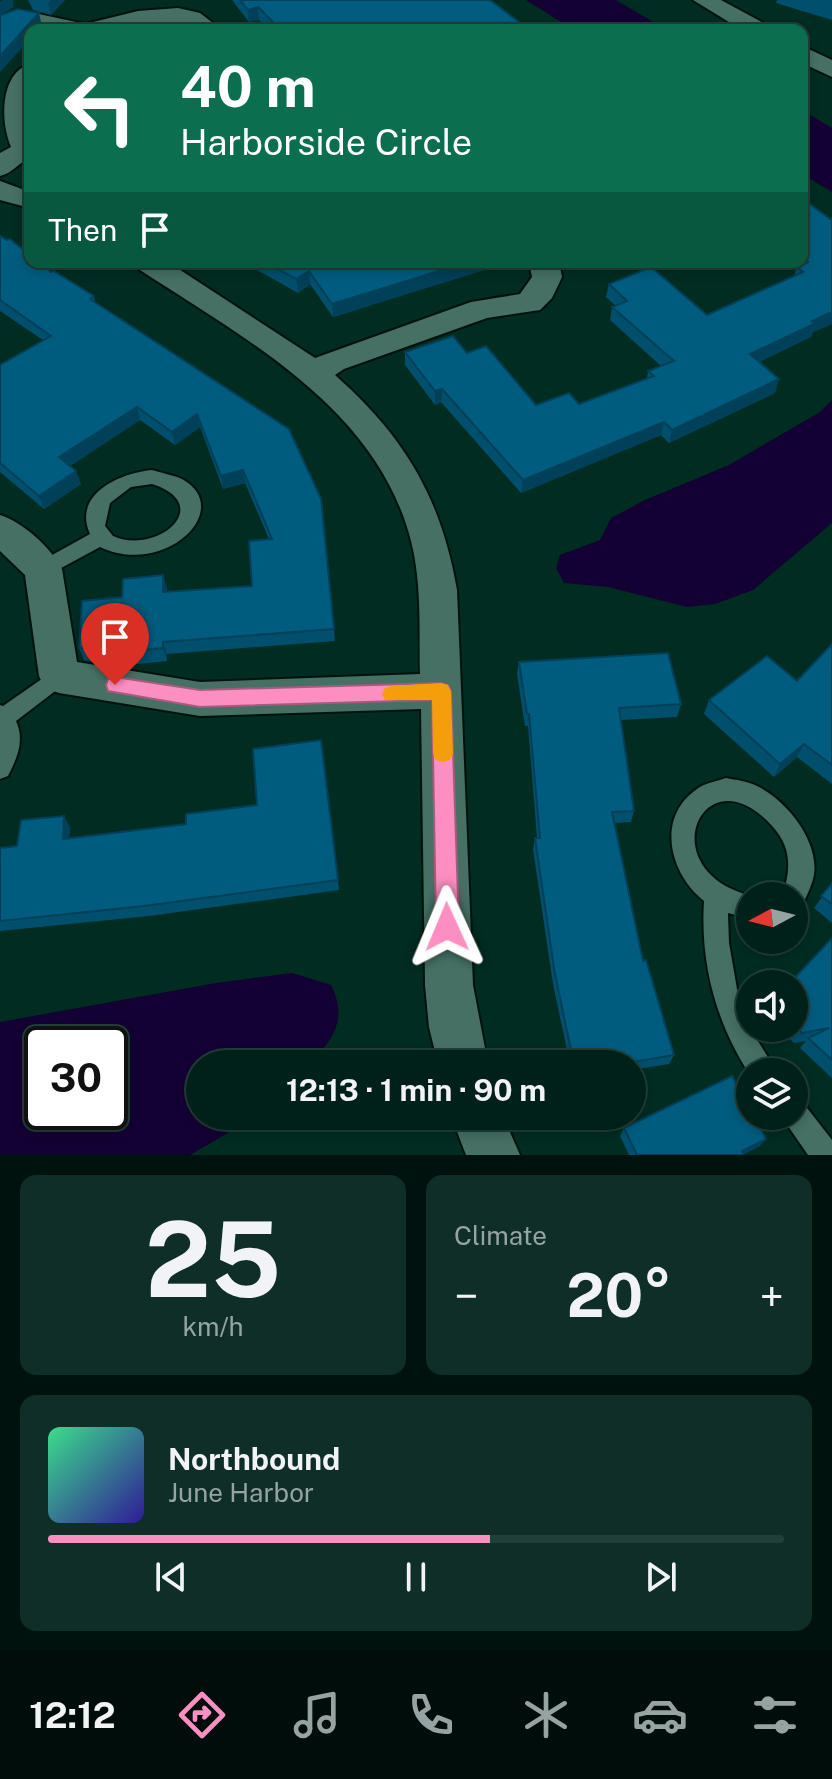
<!DOCTYPE html>
<html lang="en">
<head>
<meta charset="utf-8">
<style>
  body { margin:0; font-family:"Public Sans",sans-serif; background:#0e2e27; color:#f1f3f6; height:100vh; display:flex; flex-direction:column; font-size:30px; white-space:nowrap }
  * { box-sizing:border-box; margin:0 }
  p { font-size:26px; color:#95a3a2 }
  .icon { flex:none; width:44px; height:44px; fill:none; stroke:currentColor; stroke-width:2; stroke-linecap:round; stroke-linejoin:round }
  .map { position:relative; height:1155px; overflow:hidden }
  .details { display:flex; flex-direction:column; gap:20px; padding:20px; background:#00120e; flex:1 }
  .details>* { flex:none }
  .guide { position:absolute; left:24px; top:24px; width:784px; height:244px; border-radius:16px; box-shadow:0 4px 12px #0003,0 0 0 2px #223e39; background:#0b6e4f; color:#fff; overflow:hidden }
  .needle { width:52px; rotate:263deg }
  .tools { position:absolute; left:736px; top:882px; display:grid; gap:16px }
  .tools a { display:grid; place-items:center; width:72px; height:72px; border-radius:50%; background:#00211a; box-shadow:0 4px 12px #0003,0 0 0 2px #223e39; font-size:40px }
  .speed { position:absolute; left:24px; top:1026px; display:flex; gap:16px; font-size:40px; font-weight:700; text-align:center }
  .speed>* { display:grid; place-content:center; width:104px; height:104px; border-radius:50%; background:#00211a; box-shadow:0 4px 12px #0003,0 0 0 2px #223e39; line-height:1 }
  .speed .limit { border:4px solid #111; border-radius:12px; background:#fff; color:#111 }
  .pin { position:absolute; display:grid; place-items:center; width:68px; height:68px; color:#fff; margin:-82px -34px; border-radius:50% 50% 50% 0; rotate:-45deg; box-shadow:0 0 8px #0007 }
  .pin .icon { rotate:45deg }
  .me { position:absolute; width:88px; margin:-44px; rotate:359deg; stroke-linejoin:round; filter:drop-shadow(0 0 6px #0008) }
  .turn { display:flex; align-items:center; gap:28px; height:168px; padding:0 24px; font-size:36px }
  .turn .icon { width:104px; height:104px; stroke-width:2.5 }
  .turn b { display:block; font-size:56px; line-height:68px }
  .then { display:flex; align-items:center; height:76px; padding:0 24px; background:#0003; gap:16px; font-size:30px }
  .big { font-size:60px; font-weight:700; line-height:1.1 }
  .details .card { flex:1; display:flex; flex-direction:column; justify-content:center; gap:12px; min-width:0; padding:0 28px; border-radius:16px; background:#0e2e27 }
  .details .dial { align-items:center; gap:0 }
  .dial b { font-size:104px; line-height:1 }
  .song { display:flex; align-items:center; gap:24px }
  .cover { width:96px; height:96px; border-radius:12px; background:linear-gradient(135deg,hsl(150 70% 55%),hsl(250 70% 35%)) }
  .played { height:8px; border-radius:4px; background:linear-gradient(90deg,#fd8ec1 60%,#223e39 60%) }
  .keys { display:flex; justify-content:space-around; direction:ltr }
  .heat { display:flex; justify-content:space-between; align-items:center; font-size:44px; direction:ltr }
  .details .tiles { flex:1; display:grid; gap:20px; grid-template-columns:1fr 1fr }
  .card:last-child { grid-column:span 2 }
  .trip { position:absolute; left:186px; top:1050px; width:460px; height:80px; border-radius:40px; background:#00211a; box-shadow:0 4px 12px #0003,0 0 0 2px #223e39; font-weight:700; line-height:80px; text-align:center }
  .dock { display:flex; height:128px; justify-content:space-around; align-items:center; background:#000d0a; color:#95a3a2 }
  .dock .icon { width:56px; height:56px }
  .dock .on { color:#fd8ec1 }
  .dock b { font-size:36px; color:#f1f3f6 }
  .map>svg:first-child { display:block }
  .water { fill:#140134; fill-rule:evenodd }
  .lines { fill:none; stroke-linecap:round; stroke-linejoin:round }
  .lane-casing { stroke:#00120c; stroke-width:4 }
  .street-casing { stroke:#00120c; stroke-width:4 }
  .lane { fill:#457063; fill-rule:evenodd }
  .street { fill:#457063; fill-rule:evenodd }
  .wall { fill:#004f6c }
  .shaded-wall { fill:#004058 }
  .building { fill:#005c7e; stroke:#004058; stroke-width:2 }
  .route { fill:#fd8ec1; stroke:#a45c7d; stroke-width:2 }
  .slow { fill:#f59e0b }
</style>
</head>
<body>
<div class="map">
<svg width="832" height="1155" viewBox="0 0 832 1155">
  <rect width="100%" height="100%" fill="#002c22"/>
  <g class="water">
    <path d="M526,0H616L667,30H574Z"/>
    <path d="M802,110L832,128V192L802,174Z"/>
    <path d="M832,400V523L753,590L715,604L687,607L608,587L564,583L556,568L560,555L600,540L611,518L645,500L729,465L820,412Z"/>
    <path d="M292,973L331,985C348,1019 334,1039 309,1064H200V1116L255,1117L190,1155H0V1022L216,983ZM42,1044H110V1112H42Z"/>
  </g>
  <g class="lines">
    <defs>
      <g id="lane">
        <path d="M20,10L90,25L96,29L77,30L16,17L14,14Z"/>
        <path d="M152,470C161,473 173,475 182,479C236,509 165,578 100,547L50,574H36L33,569L36,564L90,534C72,494 120,473 152,470ZM152,484C217,505 156,556 113,536L105,526L110,503L131,487Z"/>
        <path d="M59,667L67,670L70,676L67,682L16,721C25,741 17,758 8,776L0,779V705L3,706Z"/>
        <path d="M726,778C736,780 747,781 757,786C786,800 819,840 814,875C812,885 807,895 803,904L794,908V896H782C791,871 792,848 773,827C704,748 648,871 752,896L750,919L728,913L729,943L737,989L750,1028L777,1072H750V1075C716,1023 700,963 704,901C670,874 655,818 697,789C704,783 718,781 726,778Z"/>
        <path d="M794,1100L804,1104L832,1140V1155H808L781,1116H794Z"/>
      </g>
      <g id="street">
        <path d="M693,0H721L767,25L771,30H742Z"/>
        <path d="M178,8L200,13L222,30H194L184,23L165,22L113,30H77L81,25L138,11Z"/>
        <path d="M802,46L832,60V77L802,63Z"/>
        <path d="M30,64V89L25,109L30,129V158C18,163 13,173 0,176V153L11,147C0,121 0,73 30,64Z"/>
        <path d="M0,181L30,192V208L0,200Z"/>
        <path d="M132,262H168L315,358L471,302L520,294L532,277L529,262H559L562,277L552,298L540,310L487,318L344,369L335,375C405,437 441,498 457,590L473,985L488,1064H438L429,1027L425,985L421,709L200,716L59,693L45,688L39,676L25,575L0,551V515C23,522 51,548 62,569L77,662L200,682L420,674C419,630 422,584 411,541C377,407 243,338 137,268Z"/>
        <path d="M451,1116H503L520,1155H466Z"/>
      </g>
    </defs>
    <use href="#lane" class="lane-casing"/>
    <use href="#street" class="street-casing"/>
    <use href="#lane" class="lane"/>
    <use href="#street" class="street"/>
  </g>
  <g class="wall">
    <path d="M28,0H65L51,15L33,10Z"/>
    <path d="M232,0H490L530,30H269L259,20L249,22Z"/>
    <path d="M777,0H832V20L776,3Z"/>
    <path d="M802,198L830,219L832,218V324L813,332L811,337L759,362L775,393L669,443L661,435L521,493L441,402L435,405L405,365V352L467,353L536,405L579,404L647,379L648,371L661,366L610,320L612,307L616,306L606,297L609,284L707,315L794,276L796,270L787,262H802Z"/>
    <path d="M0,236L51,272L94,296L95,302L321,499L335,641L167,654V661L119,666L84,660L79,648L122,597L167,588V592L252,586L269,539L245,483L223,489L200,427L175,445L140,420L70,466L81,484L44,509L0,472V365L43,340L0,311Z"/>
    <path d="M243,262H351L355,264H503L333,317L310,284L298,293Z"/>
    <path d="M832,644V784L797,757L774,777L704,714L709,700L797,681Z"/>
    <path d="M519,662L681,704L677,717L621,720L634,811L631,822L614,823L643,961L674,1055L669,1064L632,1070V1064H570L553,984L533,849L535,838H537L528,726H525L517,674Z"/>
    <path d="M321,740L339,890L149,916L0,931V848L17,846L70,827L69,838L186,824L257,805Z"/>
    <path d="M832,883V923L814,908Z"/>
    <path d="M832,938V1078L800,1048L806,1041L794,1043L778,1028H794V984Z"/>
    <path d="M624,1128L760,1146L744,1154V1155H629L620,1136Z"/>
  </g>
  <g class="shaded-wall">
    <path d="M2,0H13L14,7L0,15V2Z"/>
    <path d="M51,0H65L51,15L48,3Z"/>
    <path d="M258,7L259,20L249,22L248,10Z"/>
    <path d="M39,13L42,26L38,30H30V39L0,72V56Z"/>
    <path d="M468,262H503V264L333,317L332,304Z"/>
    <path d="M309,271L310,284L298,293L296,279Z"/>
    <path d="M832,312V324L813,332L811,337L747,368L750,354L812,321Z"/>
    <path d="M779,379L775,393L669,443L672,430Z"/>
    <path d="M442,389L441,402L435,405V391Z"/>
    <path d="M137,407L140,420L63,470L59,457Z"/>
    <path d="M197,414L200,427L175,445L172,432Z"/>
    <path d="M664,422L661,435L521,493L523,480Z"/>
    <path d="M243,470L245,483L223,489L221,476Z"/>
    <path d="M76,471L81,484L44,509L39,496Z"/>
    <path d="M163,575L167,588V605L163,592Z"/>
    <path d="M163,642L167,654V661L163,648Z"/>
    <path d="M804,744L797,757L774,777L780,764Z"/>
    <path d="M64,816L70,827L68,850L63,839Z"/>
    <path d="M766,1139L760,1146L742,1155V1151Z"/>
  </g>
  <g class="building">
    <path d="M240,0H490L530,30H281L258,7L248,10Z"/>
    <path d="M18,9L39,13L0,56V15Z"/>
    <path d="M802,198L830,219L832,218V312L812,321L816,323L750,354L779,379L672,430L664,422L523,480L442,389L435,391L405,352L453,336L467,353L486,346L536,405L569,393L579,404L654,376L648,371L674,361L612,307L627,301L609,284L651,267L707,315L803,272L797,267L808,262L802,258Z"/>
    <path d="M0,236L7,240L10,239L30,255V262H39L51,272L54,271L94,296L90,299L289,429L321,499L334,629L163,642V648L114,653L79,648L82,601L122,597L123,579L163,575V592L252,586L249,541L272,539L243,470L221,476L197,414L172,432L137,407L59,457L76,471L39,496L0,463V365L51,336L0,300Z"/>
    <path d="M265,262H351L355,264L363,262H468L332,304L309,271L296,279Z"/>
    <path d="M832,644V765L804,744L780,764L709,700L767,656L797,681Z"/>
    <path d="M668,653L681,704L619,708L634,811L612,812L643,961L646,960L674,1055L622,1064H574L555,974L535,838H540L529,714H527L519,662Z"/>
    <path d="M321,740L338,880L144,906L0,921V848L17,846L21,820L64,816L63,839L186,824V814L257,805L253,749Z"/>
    <path d="M832,883V904L821,896Z"/>
    <path d="M832,938V1060L808,1038L829,1028L802,1033L794,1025V984H789Z"/>
    <path d="M732,1076L750,1109V1116H754L766,1139L742,1151L744,1155H637L624,1128Z"/>
  </g>
  <path class="route" d="M115,677L200,690L441,683L448,685L451,691L459,927L455,934L447,938L439,934L436,927L432,700L200,707L108,691L106,685L108,679Z"/>
  <path class="slow" d="M441,683L448,685L451,691L453,754L450,760L443,762L436,760L433,754L432,700H385L382,694L385,688L391,686Z"/>
</svg>
<div class="tools">
<a><svg class="needle" viewBox="-14 -14 28 28"><path d="M0-13l5 13h-10z" fill="#e53935"/><path d="M0 13l5-13h-10z" fill="#95a3a2"/></svg></a>
<a><svg class="icon" aria-label="sound" viewBox="0 0 24 24"><path d="M4 9h4l5-4v14l-5-4H4zM17 9q2 3 0 6"/></svg></a>
<a><svg class="icon" aria-label="layers" viewBox="0 0 24 24"><path d="M12 4l9 5-9 5-9-5zM3 14l9 5 9-5"/></svg></a>
</div>
<div class="speed"><div class="limit">30</div></div>
<div class="pin" style="left:115px;top:685px;background:#d93025"><svg class="icon" aria-label="arrive" viewBox="0 0 24 24"><path d="M6 21V4h12l-3 4 3 4H6"/></svg></div>
<svg class="me" style="left:447px;top:927px" viewBox="-20 -20 40 40"><path d="M0-17L14 15 0 8-14 15z" fill="#fd8ec1" stroke="#fff" stroke-width="4"/></svg>
<div class="trip">12:13 · 1 min · 90 m</div>
<div class="guide">
<div class="turn"><svg class="icon" aria-label="left" viewBox="0 0 24 24"><path d="M17 20v-9H6M10 6l-5 5 5 5"/></svg><div><b>40 m</b>Harborside Circle</div></div>
<div class="then">Then<svg class="icon" aria-label="arrive" viewBox="0 0 24 24"><path d="M6 21V4h12l-3 4 3 4H6"/></svg></div>
</div>
</div>
<section class="details">
<div class="tiles">
<div class="card dial"><b>25</b><p>km/h</p></div>
<div class="card"><p>Climate</p>
<div class="heat"><a>−</a><b class="big">20°</b><a>+</a></div>
</div>
<div class="card">
<div class="song"><i class="cover"></i><div><b>Northbound</b><p>June Harbor</p></div></div>
<div class="played"></div>
<div class="keys"><svg class="icon" aria-label="previous" viewBox="0 0 24 24"><path d="M18 5L8 12l10 7zM5 5v14"/></svg><svg class="icon" aria-label="pause" viewBox="0 0 24 24"><path d="M8 5v14M16 5v14"/></svg><svg class="icon" aria-label="next" viewBox="0 0 24 24"><path d="M6 5l10 7-10 7zM19 5v14"/></svg></div>
</div>
</div>
</section>
<nav class="dock">
<b>12:12</b>
<svg class="icon on" aria-label="directions" viewBox="0 0 24 24"><path d="M12 3l9 9-9 9-9-9zM9 14v-3h6M13 9l2 2-2 2"/></svg>
<svg class="icon" aria-label="music" viewBox="0 0 24 24"><path d="M9 18V5l10-2v13"/><circle cx="6" cy="18" r="3"/><circle cx="16" cy="16" r="3"/></svg>
<svg class="icon" aria-label="phone" viewBox="0 0 24 24"><path d="M5 4h4l2 5-3 2q2 4 5 5l2-3 5 2v4C11 20 4 13 5 4z"/></svg>
<svg class="icon" aria-label="climate" viewBox="0 0 24 24"><path d="M12 3v18M4 7l16 10M4 17L20 7"/></svg>
<svg class="icon" aria-label="car" viewBox="0 0 24 24"><path d="M5 17H2v-5l4-1 3-4h7l3 4 3 1v5h-3M9 17h6M6 11h13"/><circle cx="7" cy="17" r="2"/><circle cx="17" cy="17" r="2"/></svg>
<svg class="icon" aria-label="filters" viewBox="0 0 24 24"><path d="M4 7h16M4 17h16"/><circle cx="9" cy="7" r="2"/><circle cx="15" cy="17" r="2"/></svg>
</nav>
</body>
</html>
